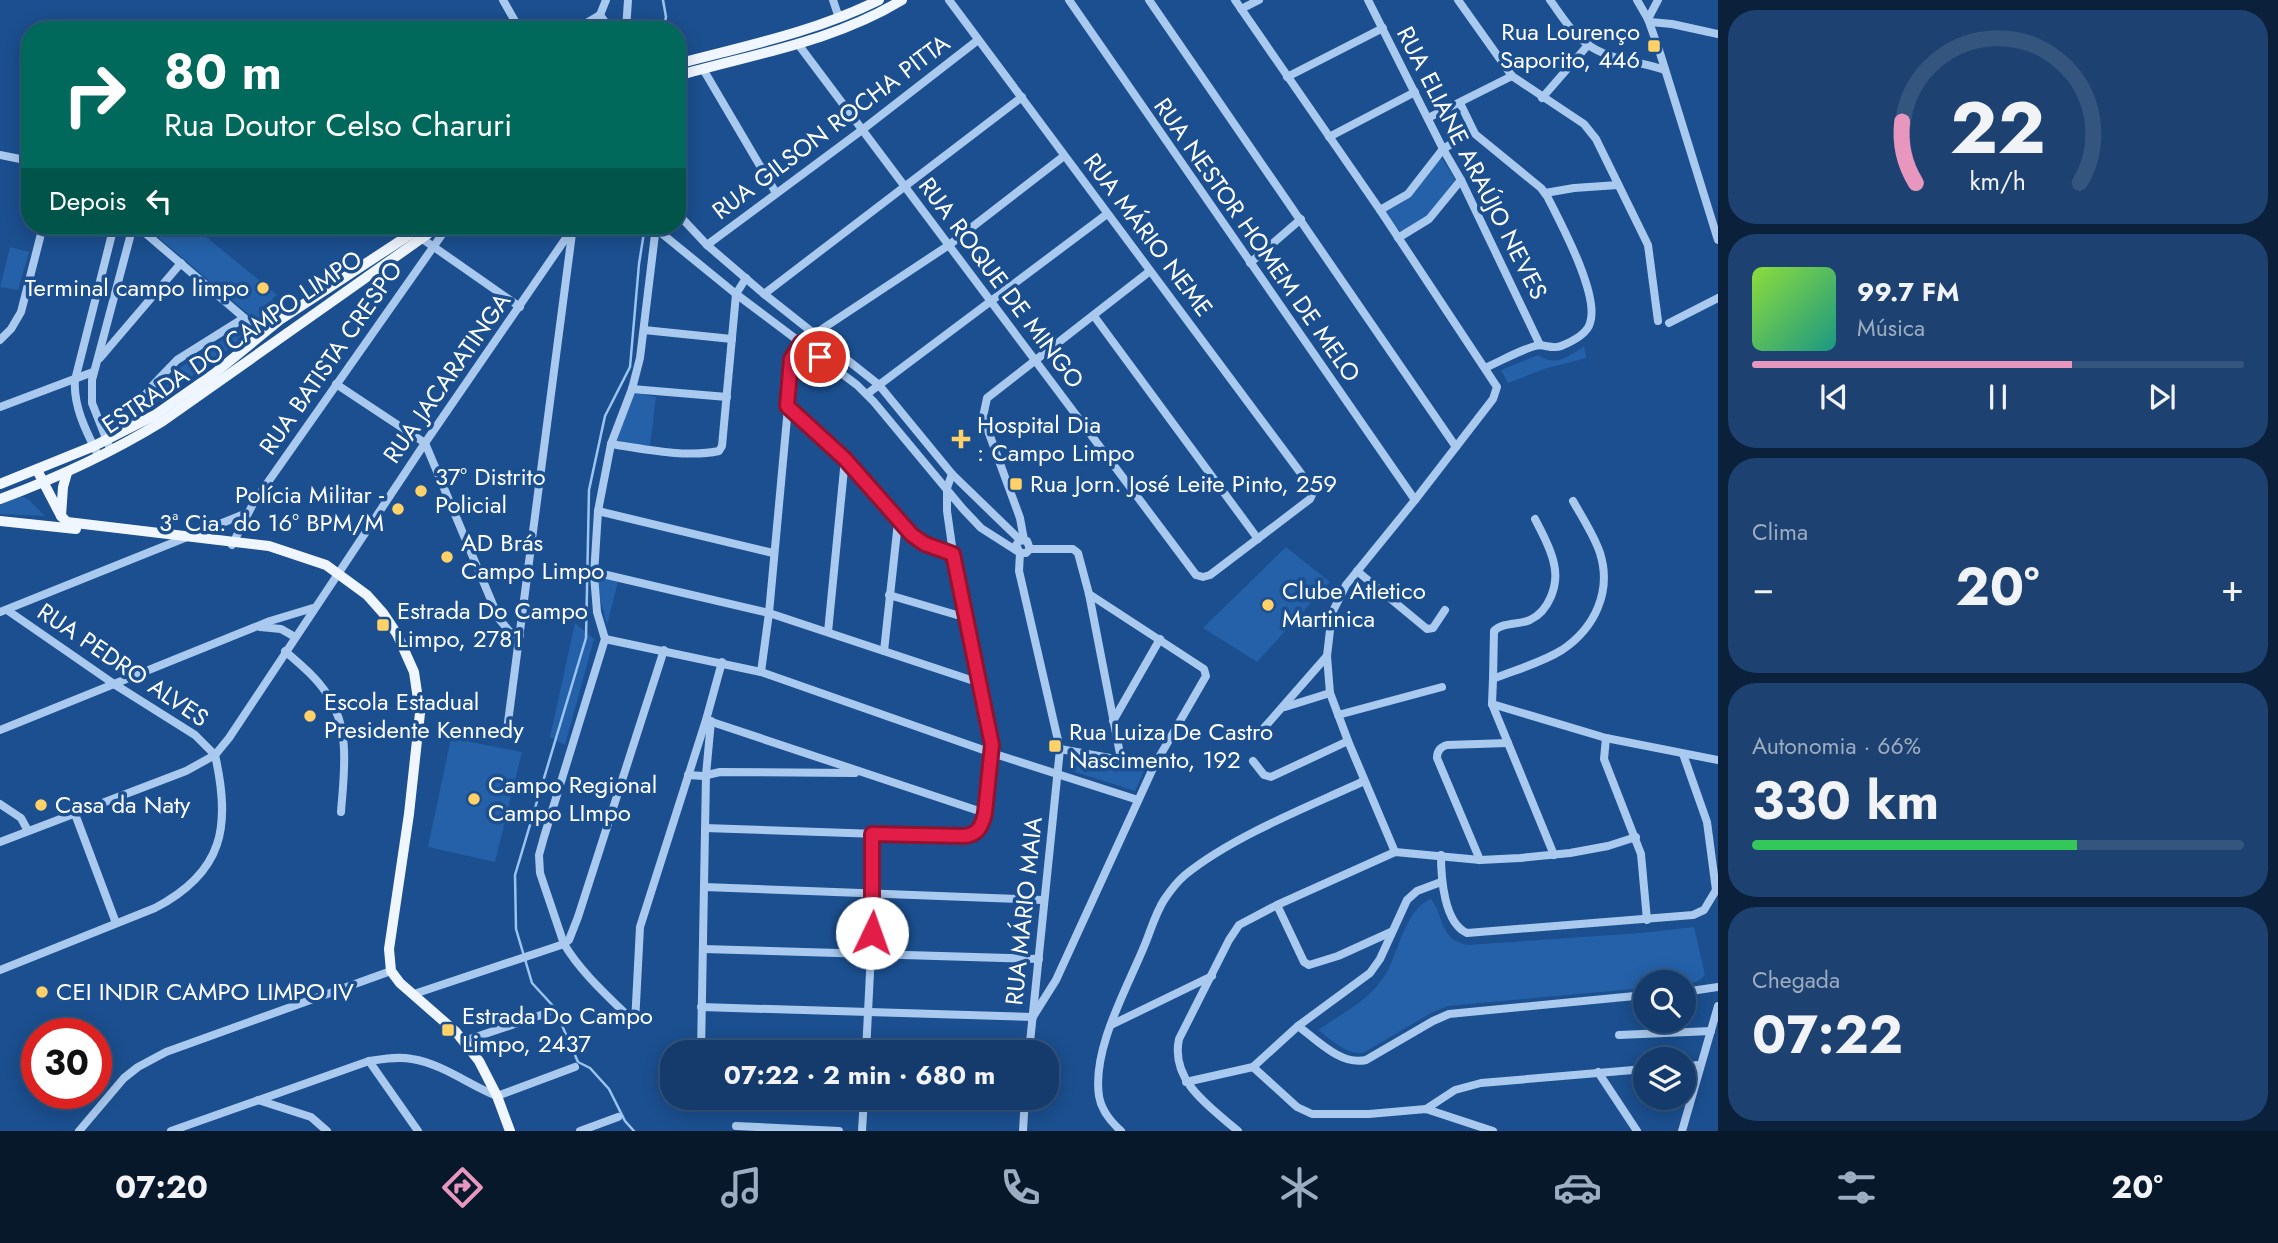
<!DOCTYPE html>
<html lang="pt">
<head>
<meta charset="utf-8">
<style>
  body { margin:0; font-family:Jost,sans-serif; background:#1d4271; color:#f1f3f6; height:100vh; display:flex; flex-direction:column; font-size:26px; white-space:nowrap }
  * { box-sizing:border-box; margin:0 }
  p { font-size:23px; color:#9dadc1 }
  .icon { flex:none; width:38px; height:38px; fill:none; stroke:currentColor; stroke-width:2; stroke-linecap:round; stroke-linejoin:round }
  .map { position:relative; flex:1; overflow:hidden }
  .details { display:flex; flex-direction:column; gap:10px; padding:10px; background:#0b203b; width:560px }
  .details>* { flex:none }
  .top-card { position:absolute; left:21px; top:21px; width:665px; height:214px; border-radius:28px; box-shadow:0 4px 18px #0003,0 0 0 2px #33557e; background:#00695c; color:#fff; overflow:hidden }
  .fabs { position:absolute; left:1633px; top:970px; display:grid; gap:14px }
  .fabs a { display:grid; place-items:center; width:63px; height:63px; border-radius:50%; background:#143b6b; box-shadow:0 4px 18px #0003,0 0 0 2px #33557e; font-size:35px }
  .speed { position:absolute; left:21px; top:1018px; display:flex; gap:14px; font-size:35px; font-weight:700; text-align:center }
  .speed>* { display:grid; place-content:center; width:91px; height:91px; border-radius:50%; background:#143b6b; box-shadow:0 4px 18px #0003,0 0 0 2px #33557e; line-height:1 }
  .speed .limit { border:10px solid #d22; background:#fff; color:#111 }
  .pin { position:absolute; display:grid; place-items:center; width:60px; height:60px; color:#fff; margin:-30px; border:4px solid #fff; border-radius:50%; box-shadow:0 2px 7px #0007 }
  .me { position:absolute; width:77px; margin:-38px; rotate:3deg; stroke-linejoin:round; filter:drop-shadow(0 0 5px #0008) }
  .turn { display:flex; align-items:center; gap:24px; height:147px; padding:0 28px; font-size:32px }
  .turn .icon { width:91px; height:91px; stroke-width:2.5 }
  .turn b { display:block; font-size:49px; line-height:60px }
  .then { display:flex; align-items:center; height:66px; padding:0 28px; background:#0003; gap:14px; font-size:26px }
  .big { font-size:52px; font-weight:700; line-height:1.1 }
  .details .card { flex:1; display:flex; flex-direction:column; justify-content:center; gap:10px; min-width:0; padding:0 24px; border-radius:28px; background:#1d4271 }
  .details .dial { align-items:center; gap:0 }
  .dial svg { height:182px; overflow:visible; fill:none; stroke:#33557e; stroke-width:7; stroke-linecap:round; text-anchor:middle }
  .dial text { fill:#f1f3f6; stroke:none }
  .song { display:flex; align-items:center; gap:21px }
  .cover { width:84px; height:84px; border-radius:10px; background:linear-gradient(135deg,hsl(90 70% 55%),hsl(170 70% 35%)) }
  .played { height:7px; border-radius:4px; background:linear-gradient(90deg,#e797bd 65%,#33557e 65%) }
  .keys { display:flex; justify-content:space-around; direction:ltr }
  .heat { display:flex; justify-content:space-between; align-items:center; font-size:38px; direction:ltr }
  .charge { height:10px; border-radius:5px; background:linear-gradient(90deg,#34c759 66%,#33557e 0) }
  .trip { position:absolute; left:660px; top:1040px; width:399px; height:70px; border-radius:28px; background:#143b6b; box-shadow:0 4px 18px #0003,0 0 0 2px #33557e; font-weight:700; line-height:70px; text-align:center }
  .menu { display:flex; height:112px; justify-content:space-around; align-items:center; background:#08182b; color:#9dadc1 }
  .menu .icon { width:49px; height:49px }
  .menu .current { color:#e797bd }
  .menu b { font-size:32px; color:#f1f3f6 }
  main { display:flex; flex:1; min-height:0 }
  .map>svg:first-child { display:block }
  .green { fill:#2461a8 }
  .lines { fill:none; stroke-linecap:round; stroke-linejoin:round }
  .stream { stroke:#9cc4f0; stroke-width:2.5 }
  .minor { stroke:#a9c9ee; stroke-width:8 }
  .major { stroke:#f0f6ff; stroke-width:10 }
  .route-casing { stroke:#92132f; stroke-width:18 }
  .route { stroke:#e11d48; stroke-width:12 }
  .poi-dot { fill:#ffd166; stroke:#1b4f8f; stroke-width:2.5 }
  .labels { text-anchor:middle; stroke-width:7; stroke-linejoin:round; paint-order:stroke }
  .poi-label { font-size:24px; fill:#fff; stroke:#1b4f8f; text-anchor:start }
  .street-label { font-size:24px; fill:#fff; stroke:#1b4f8f }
</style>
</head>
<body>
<main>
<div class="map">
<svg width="1718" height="1131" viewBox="0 0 1718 1131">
  <rect width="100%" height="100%" fill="#1b4f8f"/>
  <g class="green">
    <path d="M1439,154L1458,184L1429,217L1401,233L1383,212L1391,207Z"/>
    <path d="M145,226H193L277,295L272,299L278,305L269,317L259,323Z"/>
    <path d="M10,247L29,252L18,290L0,287Z"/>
    <path d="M243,327L249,334L147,409L181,367Z"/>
    <path d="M1584,346L1586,358L1544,369L1508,383L1501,370L1538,355C1556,367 1568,357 1584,346Z"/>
    <path d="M633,392L656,397L650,447L613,441Z"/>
    <path d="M20,496L28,499L45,516L0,514V504Z"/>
    <path d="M1286,547L1330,582L1257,662L1203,628Z"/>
    <path d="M594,575L618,582L607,625Z"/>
    <path d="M575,623L594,639L565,745L550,737Z"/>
    <path d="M451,738L522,752L495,862L428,847Z"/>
    <path d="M1072,760L1144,771L1135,791L1069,770Z"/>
    <path d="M1431,899C1445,917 1438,938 1467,945L1641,933L1694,927L1705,975C1699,982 1693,983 1684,984V982H1645V988L1448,1006L1431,1013L1363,1053C1345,1054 1332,1040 1318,1030C1344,1012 1376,997 1390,966C1400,944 1407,909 1431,899Z"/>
  </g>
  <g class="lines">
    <g class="stream">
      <path d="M663,30L666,17L663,0"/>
      <path d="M634,1131L625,1121L609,1089L590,1068L578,1062L554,1007L532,983L516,929L515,875L586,638L589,490L605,416L630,367L639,264L645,226"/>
    </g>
    <g class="minor">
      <path d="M503,0L520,30"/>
      <path d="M833,0L839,18"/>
      <path d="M1069,0L1415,500"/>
      <path d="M1149,0L1456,447"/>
      <path d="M1235,0L1380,210L1497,387L1493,399L1415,500L1346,585L1332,613L1327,656L1330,693L1348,741L1395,852"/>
      <path d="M1368,0L1443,149L1461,180L1540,345"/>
      <path d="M1458,0L1512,76L1584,124L1596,139L1648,245L1658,321"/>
      <path d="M1550,0C1561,15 1571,32 1586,43C1606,60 1640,61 1665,70"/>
      <path d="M1637,0L1648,19L1660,53L1718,240"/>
      <path d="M1241,9L1259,0"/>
      <path d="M600,15L611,30"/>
      <path d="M600,15L606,0"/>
      <path d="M1648,19L1658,0"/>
      <path d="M1650,22L1672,24L1718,34"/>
      <path d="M575,30L600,15"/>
      <path d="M626,30L628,0"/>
      <path d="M798,44L1196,575L1203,577L1210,575L1310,499L1314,491L949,0"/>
      <path d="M703,69L776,193"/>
      <path d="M1287,77L1383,28"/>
      <path d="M1542,98L1588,45"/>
      <path d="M1460,103L1475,134L1541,188L1547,196C1560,222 1600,295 1590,323C1587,334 1571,342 1561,346C1552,350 1543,343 1535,346C1518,351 1501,361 1485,368"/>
      <path d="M1428,118L1512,76"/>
      <path d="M1329,137L1415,92"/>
      <path d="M0,155L30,161"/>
      <path d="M1545,193L1574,188L1618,185"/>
      <path d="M1380,210L1408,194L1443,149L1473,131"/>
      <path d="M677,213L707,245L764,294L879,385L952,474L1020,540"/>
      <path d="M137,226L263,334"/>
      <path d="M655,228L736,294L857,385L874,402L963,509L981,528L1017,551"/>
      <path d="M421,238L520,307"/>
      <path d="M1398,238L1429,219L1461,180"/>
      <path d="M707,245L862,130L978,40"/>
      <path d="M1250,263L1301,219"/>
      <path d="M764,294L1022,97"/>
      <path d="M1094,316L1258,539"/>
      <path d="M1669,323L1718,298"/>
      <path d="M644,330L732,339"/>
      <path d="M0,340L11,329L21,312L43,226"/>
      <path d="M100,358L181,263"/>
      <path d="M336,384L425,443L499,619L510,632L520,636"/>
      <path d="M632,389L727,397"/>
      <path d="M867,394L1107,214"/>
      <path d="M787,406L845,459L912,535L925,544L953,553"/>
      <path d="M0,407L93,372"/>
      <path d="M119,432L151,387L177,360L244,318"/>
      <path d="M611,444C643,449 687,458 719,451L722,446L736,294L746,278"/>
      <path d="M111,451L92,403V380L133,226"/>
      <path d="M99,457C87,433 73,407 75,380L114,226"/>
      <path d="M598,511L773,553"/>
      <path d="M1024,540L1020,518L983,417L987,398L1150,271"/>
      <path d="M232,545L254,502L448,226"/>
      <path d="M1030,549H1073L1078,553L1089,594L1121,759"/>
      <path d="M1020,553H1026L1030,549L1027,541L1020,540L1016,545L1020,553L1019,571L1060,749L1029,1052"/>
      <path d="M1357,571L1427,629L1433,628L1445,610"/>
      <path d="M594,572L769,613L980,683"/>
      <path d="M889,595L967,618"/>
      <path d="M7,610L114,684L195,735L215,755"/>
      <path d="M0,612L247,513"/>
      <path d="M260,627L281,629L295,637"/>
      <path d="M828,632L845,459"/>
      <path d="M605,639L761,672L992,753L1138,800"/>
      <path d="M285,651C300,664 316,677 327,694C351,729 344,772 341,812"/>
      <path d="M884,651L898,522"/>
      <path d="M761,672L769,613L793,353L801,343L949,245L1064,156"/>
      <path d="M1493,679L1494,631C1502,622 1518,625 1530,620C1549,611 1559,585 1554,564C1551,548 1542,533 1535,519"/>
      <path d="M1492,704L1606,738L1718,760"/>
      <path d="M1285,707L1330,693"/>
      <path d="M1338,715L1442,687"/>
      <path d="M709,721L985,813"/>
      <path d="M1113,721L1160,639"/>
      <path d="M1263,729L1327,656"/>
      <path d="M0,730L270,621L313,608"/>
      <path d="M507,730L573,226"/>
      <path d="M1606,738L1604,759L1641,854L1647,920"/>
      <path d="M1060,749L1154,766L1206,676L1204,669L1089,594"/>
      <path d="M1253,761L1264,775L1271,777L1348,741"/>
      <path d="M688,775L703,776L720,772L855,773"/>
      <path d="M0,804L21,818L28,831"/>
      <path d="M75,814L116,923"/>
      <path d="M705,828L964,837L975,833L982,823L992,753L982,692L953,553L947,511V488L952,474"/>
      <path d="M0,842L186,771L215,755L229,738L425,443L566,238L572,234"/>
      <path d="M1441,855C1441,878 1444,923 1467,933L1693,915L1704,910L1716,890L1707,822L1683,754"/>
      <path d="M1554,855L1492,704L1493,679C1515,670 1541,663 1562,650C1595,628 1612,591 1600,553C1594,535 1582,517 1573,501"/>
      <path d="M1480,860L1437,758C1437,751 1440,747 1447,745L1508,743"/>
      <path d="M704,887L1043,900"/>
      <path d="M1277,905L1304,962L1309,965L1338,956L1391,932"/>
      <path d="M564,944L569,940L578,917L664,650"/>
      <path d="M703,949L1039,959"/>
      <path d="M0,970L155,908C224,872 231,826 215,755"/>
      <path d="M1684,992L1718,987"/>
      <path d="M414,994L564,944"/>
      <path d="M701,1007L1033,1017"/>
      <path d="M1034,1015L1056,980L1154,766"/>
      <path d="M635,1023C610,998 582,974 564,944L540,873L539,855L544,837L605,639L597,612L594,575L598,511L611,444L632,389L640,358L656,226"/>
      <path d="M635,1023L640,927L706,720L722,662"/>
      <path d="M1111,1025L1212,976"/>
      <path d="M1298,1026C1317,1040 1341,1066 1366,1060L1433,1021L1449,1014L1645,995"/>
      <path d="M1619,1035L1711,1031"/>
      <path d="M464,1041L547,1013"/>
      <path d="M701,1052L706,775L711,721"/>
      <path d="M866,1052L874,893L872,834"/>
      <path d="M369,1061L418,1131"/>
      <path d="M1684,1066L1700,1065"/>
      <path d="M1253,1067L1297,1107L1312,1114H1369L1426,1109L1493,1131"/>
      <path d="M1598,1072L1637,1131"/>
      <path d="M1186,1082L1253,1067L1298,1026L1370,973L1380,959L1407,900L1417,891L1441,882"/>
      <path d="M258,1100L311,1117L327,1131"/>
      <path d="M1426,1109L1455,1090L1481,1083L1645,1069"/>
      <path d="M736,1126L839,1131"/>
      <path d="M79,1131L124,1078L138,1067L166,1052L391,971"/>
      <path d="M171,1131L369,1061C383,1059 398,1056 412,1059C443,1064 469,1085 497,1096L575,1067"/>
      <path d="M580,1131L618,1117"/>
      <path d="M862,1131L864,1097"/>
      <path d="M1023,1131L1025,1097"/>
      <path d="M1121,1131C1110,1121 1101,1110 1099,1096C1092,1050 1126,990 1143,949C1150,933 1155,914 1164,900C1170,891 1178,881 1185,875C1233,836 1308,807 1364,781"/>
      <path d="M1238,1131C1210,1107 1170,1081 1179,1039L1229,940L1239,925L1277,905L1395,852L1480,860L1520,858L1570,853L1608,846L1636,837"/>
      <path d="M1682,1131L1718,1006"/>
    </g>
    <g class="major">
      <path d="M677,64C745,46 815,32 879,0"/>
      <path d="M677,76C753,54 833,42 902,0"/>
      <path d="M37,470L61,516L67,522L269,546L326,565L367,595L383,613L397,634L414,672L420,713L409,814L389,949L391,971L400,983L456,1032L479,1061L497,1096L510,1131"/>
      <path d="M0,484L94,446L155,415L215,373L281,319L423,226"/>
      <path d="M0,499C57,478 111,453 163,421L439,226"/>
      <path d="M61,516L63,487L67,473"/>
      <path d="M0,521L76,529"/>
    </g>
  </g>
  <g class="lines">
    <defs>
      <path id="route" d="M820,357L801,343L791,359L787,406L845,459L912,535L925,544L953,554L992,745L985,813C982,826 978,835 964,836L872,834V933"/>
    </defs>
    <use href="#route" class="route-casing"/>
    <use href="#route" class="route"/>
  </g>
  <g class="poi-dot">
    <rect x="1647" y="39" width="14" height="14" rx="3.5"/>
    <circle cx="263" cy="288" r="7"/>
    <path d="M957.5 428.5h7v7h7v7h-7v7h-7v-7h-7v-7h7z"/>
    <rect x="1009" y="477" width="14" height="14" rx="3.5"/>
    <circle cx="421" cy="491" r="7"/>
    <circle cx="398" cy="509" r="7"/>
    <circle cx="447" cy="557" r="7"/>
    <circle cx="1268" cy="605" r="7"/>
    <rect x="376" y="618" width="14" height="14" rx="3.5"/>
    <circle cx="310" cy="716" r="7"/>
    <rect x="1048" y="739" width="14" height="14" rx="3.5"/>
    <circle cx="474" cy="799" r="7"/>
    <circle cx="41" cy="805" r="7"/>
    <circle cx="42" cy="992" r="7"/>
    <rect x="441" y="1023" width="14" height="14" rx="3.5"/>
  </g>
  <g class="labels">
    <g class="poi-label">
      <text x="1640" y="40" text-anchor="end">Rua Lourenço<tspan x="1640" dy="28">Saporito, 446</tspan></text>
      <text x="249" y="296" text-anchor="end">Terminal campo limpo</text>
      <text x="977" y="433">Hospital Dia<tspan x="977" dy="28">: Campo Limpo</tspan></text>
      <text x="435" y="485">37º Distrito<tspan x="435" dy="28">Policial</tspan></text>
      <text x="1030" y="492">Rua Jorn. José Leite Pinto, 259</text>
      <text x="384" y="503" text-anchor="end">Polícia Militar -<tspan x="384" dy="28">3ª Cia. do 16º BPM/M</tspan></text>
      <text x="461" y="551">AD Brás<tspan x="461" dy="28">Campo Limpo</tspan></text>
      <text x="1282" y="599">Clube Atletico<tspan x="1282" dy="28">Martinica</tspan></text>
      <text x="397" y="619">Estrada Do Campo<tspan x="397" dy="28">Limpo, 2781</tspan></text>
      <text x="324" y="710">Escola Estadual<tspan x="324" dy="28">Presidente Kennedy</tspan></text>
      <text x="1069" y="740">Rua Luiza De Castro<tspan x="1069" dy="28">Nascimento, 192</tspan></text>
      <text x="488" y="793">Campo Regional<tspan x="488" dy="28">Campo LImpo</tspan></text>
      <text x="55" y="813">Casa da Naty</text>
      <text x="56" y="1000">CEI INDIR CAMPO LIMPO IV</text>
      <text x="462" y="1024">Estrada Do Campo<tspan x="462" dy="28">Limpo, 2437</tspan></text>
    </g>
    <g class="street-label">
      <text transform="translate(831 127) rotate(-37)" y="8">RUA GILSON ROCHA PITTA</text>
      <text transform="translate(1472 163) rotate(63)" y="8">RUA ELIANE ARAÚJO NEVES</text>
      <text transform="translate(1148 235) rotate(53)" y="8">RUA MÁRIO NEME</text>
      <text transform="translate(1257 240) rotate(55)" y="8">RUA NESTOR HOMEM DE MELO</text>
      <text transform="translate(1001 283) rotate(53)" y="8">RUA ROQUE DE MINGO</text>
      <text transform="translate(232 342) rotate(-34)" y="8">ESTRADA DO CAMPO LIMPO</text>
      <text transform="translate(331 358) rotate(-55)" y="8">RUA BATISTA CRESPO</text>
      <text transform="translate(447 378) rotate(-55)" y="8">RUA JACARATINGA</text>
      <text transform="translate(123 665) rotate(34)" y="8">RUA PEDRO ALVES</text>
      <text transform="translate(1024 911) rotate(-84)" y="8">RUA MÁRIO MAIA</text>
    </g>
  </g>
</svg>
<div class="fabs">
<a><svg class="icon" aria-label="search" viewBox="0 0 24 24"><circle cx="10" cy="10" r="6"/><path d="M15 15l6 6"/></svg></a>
<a><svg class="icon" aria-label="layers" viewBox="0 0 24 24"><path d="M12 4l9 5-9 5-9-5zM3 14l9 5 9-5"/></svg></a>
</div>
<div class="speed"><div class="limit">30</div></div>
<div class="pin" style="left:820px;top:357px;background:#d93025"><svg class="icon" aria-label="arrive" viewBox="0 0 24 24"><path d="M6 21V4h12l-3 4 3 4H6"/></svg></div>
<svg class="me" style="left:872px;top:933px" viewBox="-20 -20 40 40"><circle r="19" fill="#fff"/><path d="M0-13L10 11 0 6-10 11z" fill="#e11d48"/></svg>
<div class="trip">07:22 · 2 min · 680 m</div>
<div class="top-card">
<div class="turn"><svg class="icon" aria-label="right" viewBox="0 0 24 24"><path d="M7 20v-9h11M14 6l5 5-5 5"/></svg><div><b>80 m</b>Rua Doutor Celso Charuri</div></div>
<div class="then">Depois<svg class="icon" aria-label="left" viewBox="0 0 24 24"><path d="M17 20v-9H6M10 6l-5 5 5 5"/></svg></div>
</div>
</div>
<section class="details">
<div class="card dial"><svg viewBox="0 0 100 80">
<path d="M14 69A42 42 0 1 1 86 69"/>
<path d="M14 69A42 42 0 0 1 8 42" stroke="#e797bd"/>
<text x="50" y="56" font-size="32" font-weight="700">22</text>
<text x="50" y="72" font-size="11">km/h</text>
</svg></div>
<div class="card">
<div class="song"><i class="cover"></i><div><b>99.7 FM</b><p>Música</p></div></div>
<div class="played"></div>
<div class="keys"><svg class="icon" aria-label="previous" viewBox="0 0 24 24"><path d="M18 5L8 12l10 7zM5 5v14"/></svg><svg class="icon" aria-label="pause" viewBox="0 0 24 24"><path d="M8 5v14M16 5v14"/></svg><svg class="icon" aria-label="next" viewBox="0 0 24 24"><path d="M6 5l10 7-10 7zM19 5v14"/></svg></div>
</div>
<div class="card"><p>Clima</p>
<div class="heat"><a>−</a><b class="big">20°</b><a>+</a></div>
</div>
<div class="card"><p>Autonomia · 66%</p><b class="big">330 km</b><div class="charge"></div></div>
<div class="card"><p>Chegada</p><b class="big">07:22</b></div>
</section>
</main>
<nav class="menu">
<b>07:20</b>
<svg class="icon current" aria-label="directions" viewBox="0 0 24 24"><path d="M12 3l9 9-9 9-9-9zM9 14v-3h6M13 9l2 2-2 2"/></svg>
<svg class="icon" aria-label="music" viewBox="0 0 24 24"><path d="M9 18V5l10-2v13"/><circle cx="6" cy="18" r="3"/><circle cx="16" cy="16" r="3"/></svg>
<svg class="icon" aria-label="phone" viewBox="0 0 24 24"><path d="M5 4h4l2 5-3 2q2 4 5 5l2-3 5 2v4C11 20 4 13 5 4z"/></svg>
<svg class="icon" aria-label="climate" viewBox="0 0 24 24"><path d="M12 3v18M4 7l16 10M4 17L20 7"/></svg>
<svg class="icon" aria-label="car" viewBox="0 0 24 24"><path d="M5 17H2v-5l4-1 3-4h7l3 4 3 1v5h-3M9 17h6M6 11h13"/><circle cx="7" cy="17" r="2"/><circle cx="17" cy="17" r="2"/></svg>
<svg class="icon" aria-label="filters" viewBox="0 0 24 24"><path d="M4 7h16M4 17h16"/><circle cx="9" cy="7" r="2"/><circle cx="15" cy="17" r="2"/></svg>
<b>20°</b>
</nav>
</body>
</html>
